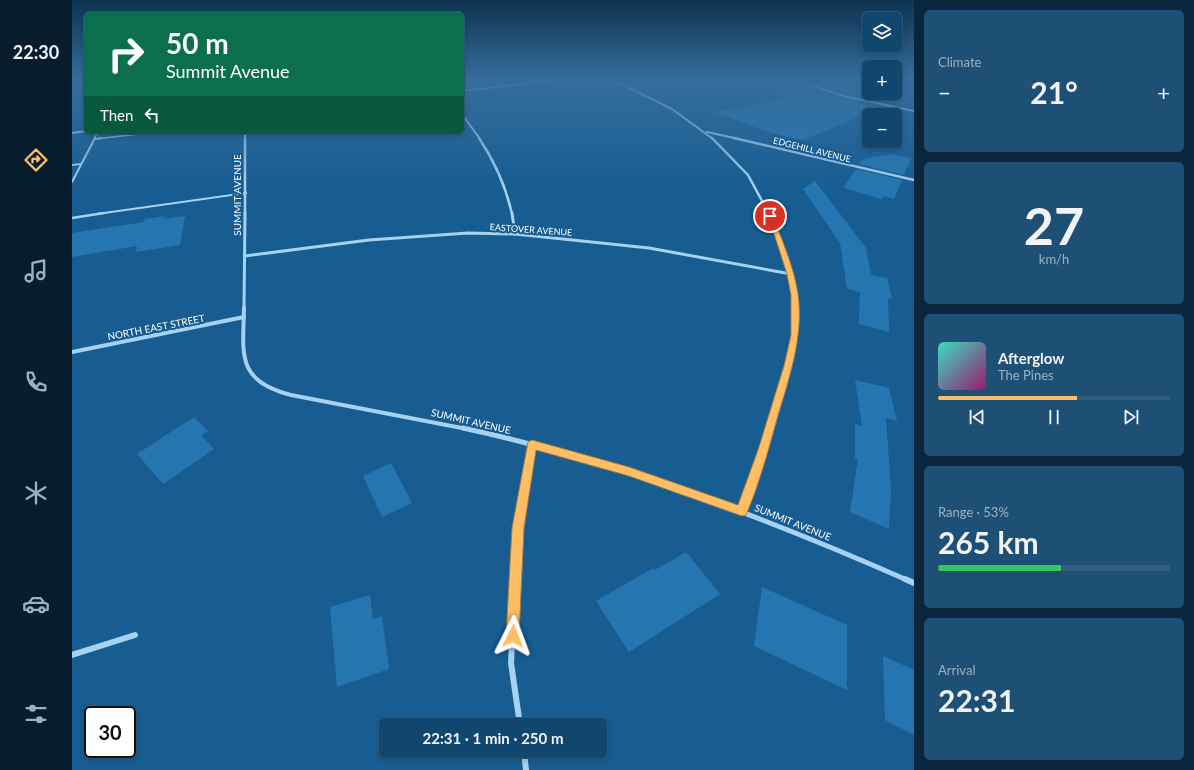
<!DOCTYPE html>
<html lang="en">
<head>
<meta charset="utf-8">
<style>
  body { margin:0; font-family:Lato,sans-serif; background:#1e5076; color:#f1f3f6; height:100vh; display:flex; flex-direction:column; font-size:15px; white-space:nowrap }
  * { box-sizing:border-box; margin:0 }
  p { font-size:13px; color:#9cb1c2 }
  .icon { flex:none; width:22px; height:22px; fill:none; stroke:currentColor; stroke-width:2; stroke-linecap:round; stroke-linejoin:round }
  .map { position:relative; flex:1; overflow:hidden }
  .panel { display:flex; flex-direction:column; gap:10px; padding:10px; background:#09263c; width:280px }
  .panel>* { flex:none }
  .banner { position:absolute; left:12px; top:12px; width:380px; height:122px; border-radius:6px; box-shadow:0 2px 6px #0003,0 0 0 1px #305e81; background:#0b6e4f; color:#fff; overflow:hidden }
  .fabs { position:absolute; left:790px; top:12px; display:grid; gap:8px }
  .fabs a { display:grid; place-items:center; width:40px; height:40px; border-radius:6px; background:#11466e; box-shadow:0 2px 6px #0003,0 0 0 1px #305e81; font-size:20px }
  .speed { position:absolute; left:12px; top:706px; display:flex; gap:8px; font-size:20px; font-weight:700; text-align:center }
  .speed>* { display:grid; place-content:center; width:52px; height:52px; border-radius:50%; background:#11466e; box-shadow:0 2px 6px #0003,0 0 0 1px #305e81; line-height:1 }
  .speed .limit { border:2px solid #111; border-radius:6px; background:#fff; color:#111 }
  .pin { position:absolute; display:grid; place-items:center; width:34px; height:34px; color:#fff; margin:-17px; border:2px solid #fff; border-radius:50%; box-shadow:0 1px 4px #0007 }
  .me { position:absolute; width:44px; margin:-22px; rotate:3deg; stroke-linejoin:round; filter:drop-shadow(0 0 3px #0008) }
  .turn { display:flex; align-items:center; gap:14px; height:84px; padding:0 16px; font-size:18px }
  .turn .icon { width:52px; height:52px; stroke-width:2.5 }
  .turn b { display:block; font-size:28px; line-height:34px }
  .then { display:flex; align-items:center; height:38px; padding:0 16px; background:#0003; gap:8px; font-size:15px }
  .big { font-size:30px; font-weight:700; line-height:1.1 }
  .panel .tile { flex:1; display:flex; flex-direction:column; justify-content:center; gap:6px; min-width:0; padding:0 14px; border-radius:6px; background:#1e5076 }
  .panel .dial { align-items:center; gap:0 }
  .dial b { font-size:52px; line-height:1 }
  .song { display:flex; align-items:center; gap:12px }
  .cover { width:48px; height:48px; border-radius:6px; background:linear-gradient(135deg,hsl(170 70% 55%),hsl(320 70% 35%)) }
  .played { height:4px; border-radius:2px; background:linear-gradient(90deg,#ffbe65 60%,#305e81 60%) }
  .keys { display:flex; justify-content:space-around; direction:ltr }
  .heat { display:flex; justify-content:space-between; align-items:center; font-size:22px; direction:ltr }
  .charge { height:6px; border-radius:3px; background:linear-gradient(90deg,#34c759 53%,#305e81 0) }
  .trip { position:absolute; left:307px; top:718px; width:228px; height:40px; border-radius:6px; background:#11466e; box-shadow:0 2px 6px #0003,0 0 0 1px #305e81; font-weight:700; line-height:40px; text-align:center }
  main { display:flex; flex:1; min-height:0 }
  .menu { display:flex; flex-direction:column; width:72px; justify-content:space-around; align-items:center; background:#071c2c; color:#9cb1c2 }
  .menu .icon { width:28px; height:28px }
  .menu .on { color:#ffbe65 }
  .menu b { font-size:18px; color:#f1f3f6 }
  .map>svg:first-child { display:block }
  .building { fill:#2576b0 }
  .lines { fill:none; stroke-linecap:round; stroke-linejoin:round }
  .lane-far2 { stroke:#a6d1f0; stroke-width:1.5 }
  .lane-far1 { stroke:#a6d1f0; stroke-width:2 }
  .lane { stroke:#a6d1f0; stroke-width:2.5 }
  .street-far5 { stroke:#a6d1f0; stroke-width:2 }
  .street-far4 { stroke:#a6d1f0; stroke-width:2.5 }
  .street-far3 { stroke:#a6d1f0; stroke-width:3 }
  .street-far2 { stroke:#a6d1f0; stroke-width:4 }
  .street-far1 { stroke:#a6d1f0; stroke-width:5 }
  .street { stroke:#a6d1f0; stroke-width:6 }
  .route { fill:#ffbe65; stroke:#a67c42 }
  .labels { text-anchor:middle; stroke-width:4; stroke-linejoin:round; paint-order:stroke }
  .far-street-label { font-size:9px; fill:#fff; stroke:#175d92 }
  .street-label { font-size:10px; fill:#fff; stroke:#175d92 }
</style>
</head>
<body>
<main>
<nav class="menu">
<b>22:30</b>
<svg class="icon on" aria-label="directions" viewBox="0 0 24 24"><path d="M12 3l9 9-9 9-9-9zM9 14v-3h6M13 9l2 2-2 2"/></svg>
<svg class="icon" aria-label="music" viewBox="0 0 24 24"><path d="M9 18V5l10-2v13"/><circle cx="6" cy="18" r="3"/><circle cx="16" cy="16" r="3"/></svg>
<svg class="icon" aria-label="phone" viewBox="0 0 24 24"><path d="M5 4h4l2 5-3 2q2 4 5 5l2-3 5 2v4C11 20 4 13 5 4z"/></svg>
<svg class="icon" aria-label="climate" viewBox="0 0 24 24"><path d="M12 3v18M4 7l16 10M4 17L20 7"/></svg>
<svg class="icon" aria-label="car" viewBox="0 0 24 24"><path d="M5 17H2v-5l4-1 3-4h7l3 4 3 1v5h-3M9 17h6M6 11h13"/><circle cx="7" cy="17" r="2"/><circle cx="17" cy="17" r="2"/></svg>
<svg class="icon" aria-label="filters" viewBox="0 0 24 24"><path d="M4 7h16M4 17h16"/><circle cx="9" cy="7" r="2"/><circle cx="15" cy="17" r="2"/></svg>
</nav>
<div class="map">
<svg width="842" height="770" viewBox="0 0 842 770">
  <rect width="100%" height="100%" fill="#175d92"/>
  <g class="building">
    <path d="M760,79H797V93L823,92L837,95L818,103L772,94L743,83Z"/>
    <path d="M733,85L770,98L810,107L731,140L699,133L642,112L715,98L700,93Z"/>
    <path d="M819,154L839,158L832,175L787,164L791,159Z"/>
    <path d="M784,169L830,180L822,199L811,196L810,199L771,188Z"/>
    <path d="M743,181L794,248L799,275L815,278L820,299L816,298L817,332L787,324L788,292L775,289L768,243L731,189Z"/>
    <path d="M93,216L92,219L113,216L108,245L64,252L65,246L0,257V233L72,222L73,219Z"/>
    <path d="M783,380L817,388L825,421L814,418L819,490L817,529L778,512L786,459H783V424L790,426Z"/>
    <path d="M122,417L136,431L129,435L142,449L91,484L65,454Z"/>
    <path d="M319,463L340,503L310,517L291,476Z"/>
    <path d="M614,552L648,594L557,652L524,601L581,568L583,570Z"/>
    <path d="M690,587L775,625V690L682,646Z"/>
    <path d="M298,595L301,619L310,616L317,669L265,687L258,607Z"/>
    <path d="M811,656L842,670V735L813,720Z"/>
  </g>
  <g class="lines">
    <g class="lane-far2">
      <path d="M22,139L26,132"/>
      <path d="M23,139L84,132"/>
    </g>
    <g class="lane-far1">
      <path d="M23,139L29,138"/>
      <path d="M0,165L9,164"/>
      <path d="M0,182L23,138"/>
      <path d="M25,214L174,193"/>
    </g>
    <path class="lane" d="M0,218L32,213"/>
    <g class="street-far5">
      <path d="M539,79L600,109L641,139"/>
      <path d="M723,79L771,96L842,111"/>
      <path d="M390,91L492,79"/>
      <path d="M390,114L408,139"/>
      <path d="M173,132V139"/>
      <path d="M635,132L667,139"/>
      <path d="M0,133L14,131"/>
    </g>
    <g class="street-far4">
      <path d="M173,138V214"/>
      <path d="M407,138C423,162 434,187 440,214"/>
      <path d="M640,138L676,175L697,214"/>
      <path d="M662,138L842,180"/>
    </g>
    <g class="street-far3">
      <path d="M440,213L443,234"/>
      <path d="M696,213L714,261L723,309"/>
      <path d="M173,256L297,240L396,233L443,234L577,248L719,274"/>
      <path d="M172,309L173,213"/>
    </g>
    <g class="street-far2">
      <path d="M172,308C171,355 164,381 219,395L395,429"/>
      <path d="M0,352L172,317"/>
      <path d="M698,429C710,390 726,350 723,308"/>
    </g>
    <g class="street-far1">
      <path d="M391,428C544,461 692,517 835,580"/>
      <path d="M670,511L698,428"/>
      <path d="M443,580L446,528L460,444"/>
    </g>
    <g class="street">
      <path d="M443,579L439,663L448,725"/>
      <path d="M833,579L842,583"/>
      <path d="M0,655L63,635"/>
      <path d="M452,751L454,770"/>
    </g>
  </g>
  <linearGradient id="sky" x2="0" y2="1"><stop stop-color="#0d3350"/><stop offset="0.42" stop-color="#366d9d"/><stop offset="1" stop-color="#366d9d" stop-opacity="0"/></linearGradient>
  <rect width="842" height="187" fill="url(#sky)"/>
  <path class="route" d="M696,215L701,216C710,241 722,267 726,294C732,337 717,378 705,419C696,451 687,485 674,515L670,516L557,476L464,450L452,528L447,636L446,641L441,643L436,641L434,636L440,528L456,442L460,440L557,467L666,505L686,450L712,366L719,335V295L715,274Z"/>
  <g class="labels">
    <g class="far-street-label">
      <text transform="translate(740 150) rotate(14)" y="3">EDGEHILL AVENUE</text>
      <text transform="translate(459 230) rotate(4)" y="3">EASTOVER AVENUE</text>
    </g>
    <g class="street-label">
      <text transform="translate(165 195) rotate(-90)" y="4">SUMMIT AVENUE</text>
      <text transform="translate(84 327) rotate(-11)" y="4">NORTH EAST STREET</text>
      <text transform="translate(399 421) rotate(13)" y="4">SUMMIT AVENUE</text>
      <text transform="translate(721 522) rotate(22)" y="4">SUMMIT AVENUE</text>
    </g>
  </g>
</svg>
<div class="fabs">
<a><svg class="icon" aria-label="layers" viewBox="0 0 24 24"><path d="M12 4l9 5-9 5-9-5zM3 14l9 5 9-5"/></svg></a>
<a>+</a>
<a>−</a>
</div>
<div class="speed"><div class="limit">30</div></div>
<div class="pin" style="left:698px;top:216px;background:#d93025"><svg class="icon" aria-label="arrive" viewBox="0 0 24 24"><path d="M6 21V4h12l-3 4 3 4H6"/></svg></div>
<svg class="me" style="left:441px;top:636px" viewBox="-20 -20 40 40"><path d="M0-17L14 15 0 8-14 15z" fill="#ffbe65" stroke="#fff" stroke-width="4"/></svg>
<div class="trip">22:31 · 1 min · 250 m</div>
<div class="banner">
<div class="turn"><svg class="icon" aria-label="right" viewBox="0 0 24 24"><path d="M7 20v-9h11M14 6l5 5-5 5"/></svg><div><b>50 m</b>Summit Avenue</div></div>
<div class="then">Then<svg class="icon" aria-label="left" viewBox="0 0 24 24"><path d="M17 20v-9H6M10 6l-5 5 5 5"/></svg></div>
</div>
</div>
<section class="panel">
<div class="tile"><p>Climate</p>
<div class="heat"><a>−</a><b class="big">21°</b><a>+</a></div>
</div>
<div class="tile dial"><b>27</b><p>km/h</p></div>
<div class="tile">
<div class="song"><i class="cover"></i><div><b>Afterglow</b><p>The Pines</p></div></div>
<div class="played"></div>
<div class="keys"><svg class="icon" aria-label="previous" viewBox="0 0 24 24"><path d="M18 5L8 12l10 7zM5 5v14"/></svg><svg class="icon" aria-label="pause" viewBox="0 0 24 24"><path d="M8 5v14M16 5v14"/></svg><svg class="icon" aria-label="next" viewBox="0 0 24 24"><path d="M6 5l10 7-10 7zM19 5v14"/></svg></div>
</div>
<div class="tile"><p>Range · 53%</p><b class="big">265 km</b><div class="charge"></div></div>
<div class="tile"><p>Arrival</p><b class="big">22:31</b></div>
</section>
</main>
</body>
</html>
